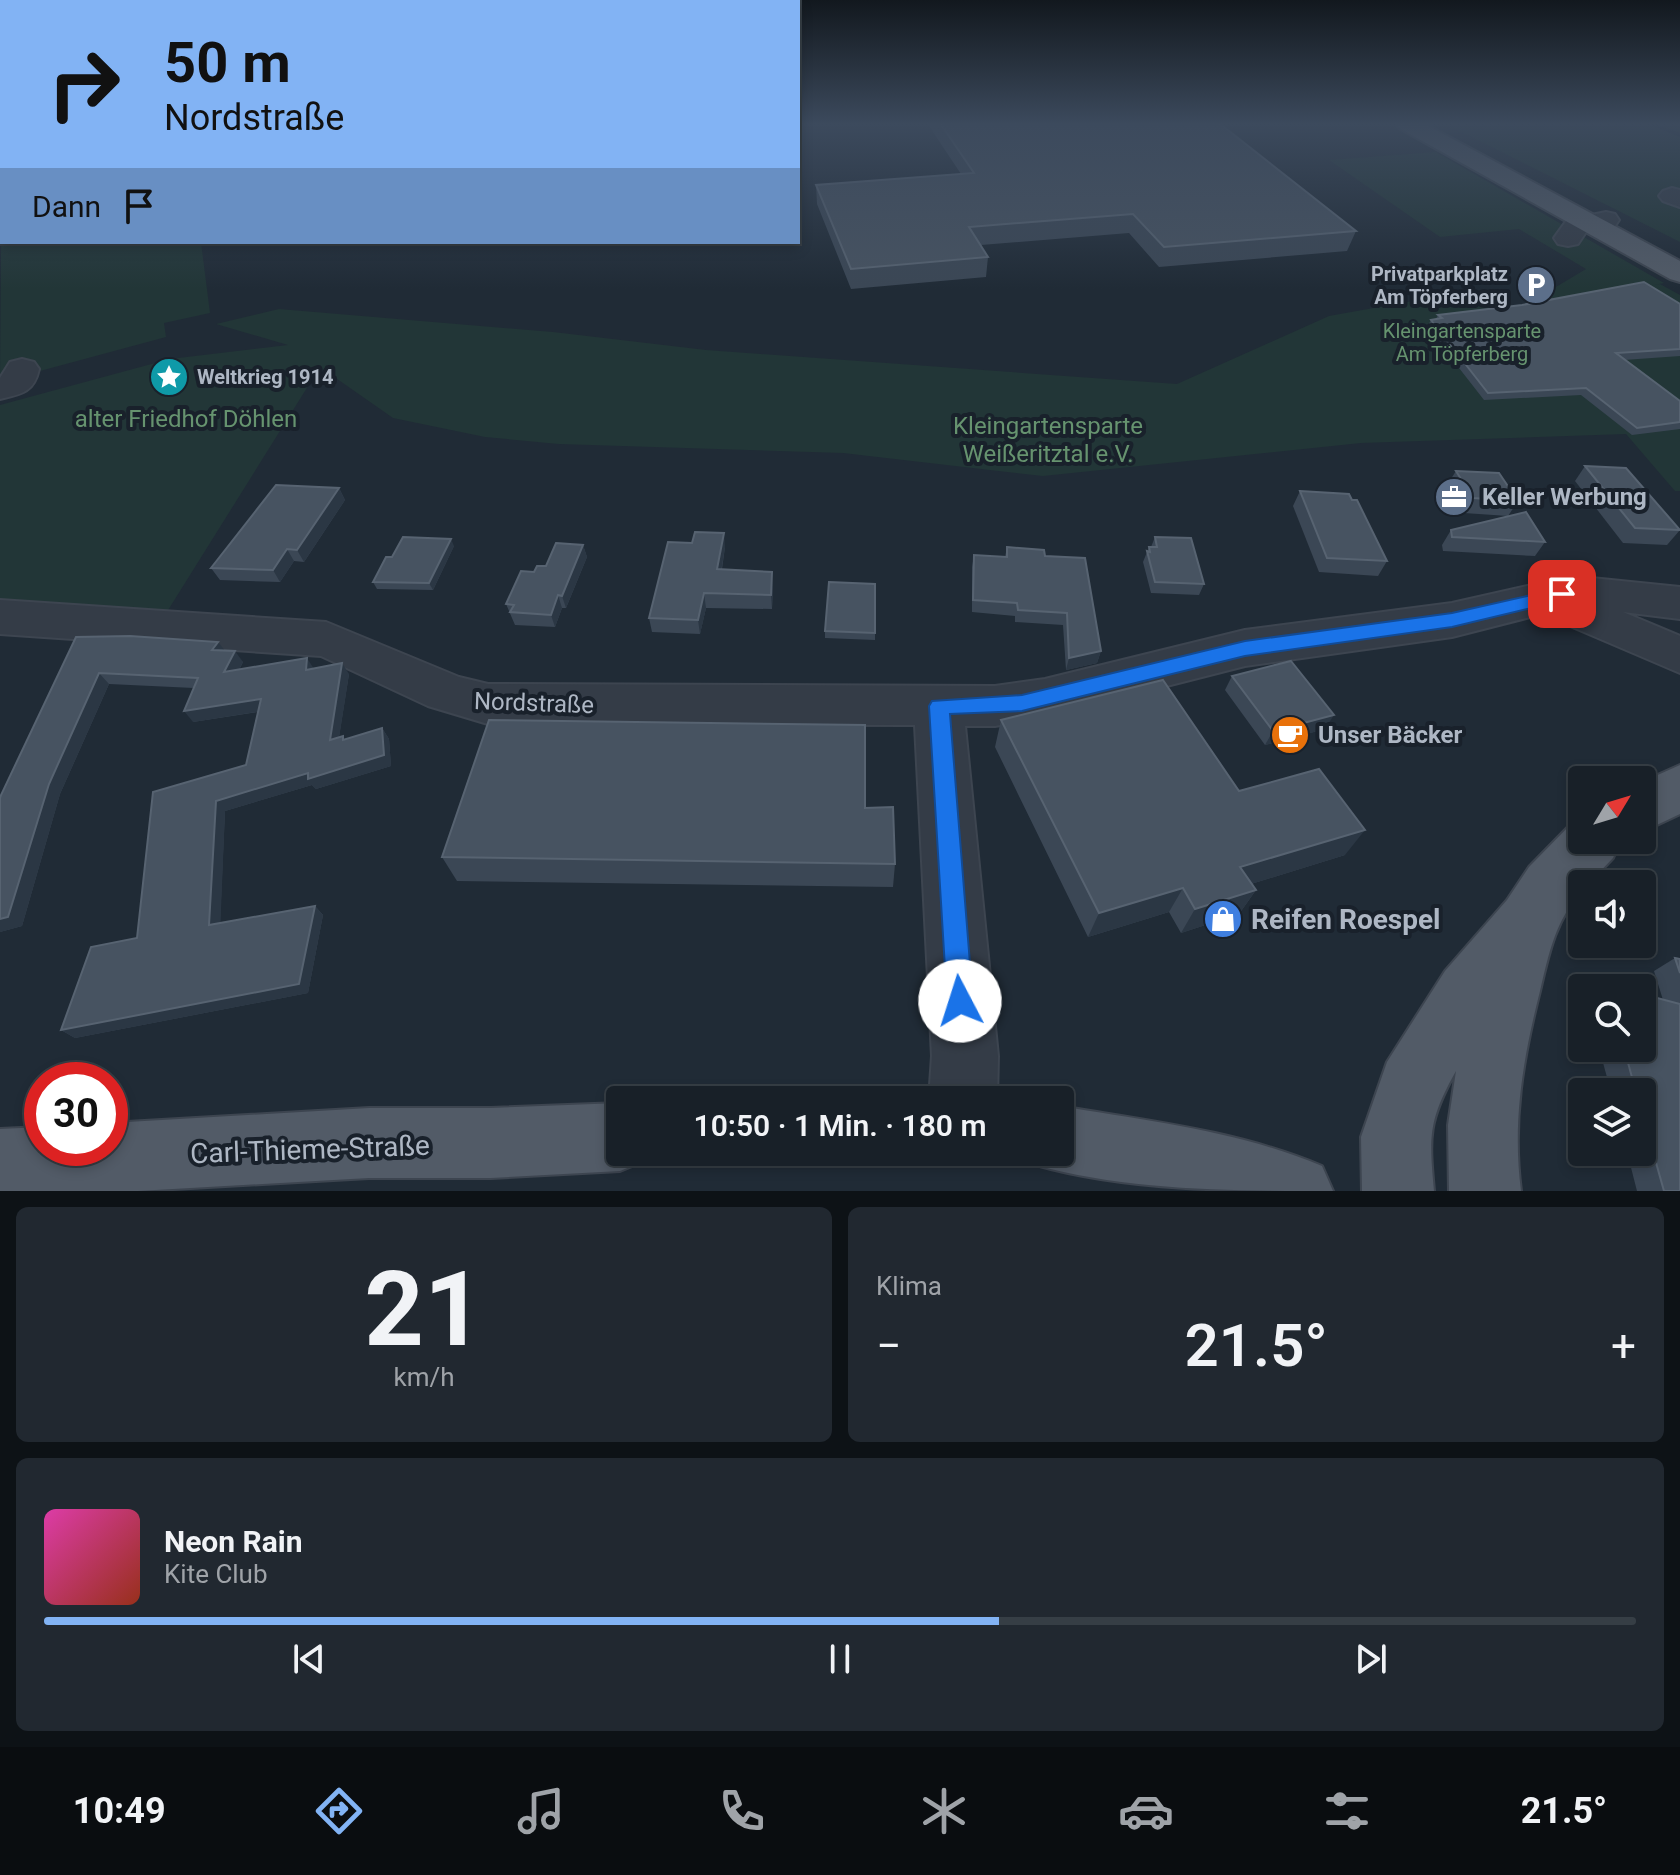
<!DOCTYPE html>
<html lang="de">
<head>
<meta charset="utf-8">
<style>
  body { margin:0; font-family:Roboto,sans-serif; background:#212830; color:#f1f3f6; height:100vh; display:flex; flex-direction:column; font-size:30px; white-space:nowrap }
  * { box-sizing:border-box; margin:0 }
  p { font-size:26px; color:#9fa3a8 }
  .icon { flex:none; width:44px; height:44px; fill:none; stroke:currentColor; stroke-width:2; stroke-linecap:round; stroke-linejoin:round }
  .map { position:relative; height:1191px; overflow:hidden }
  .panel { display:flex; flex-direction:column; gap:16px; padding:16px; background:#0d1216; flex:1 }
  .panel>* { flex:none }
  .hud { position:absolute; left:0px; top:0px; width:800px; height:244px; box-shadow:0 4px 12px #0003,0 0 0 2px #363e45; background:#82b3f4; color:#111; overflow:hidden }
  .needle { width:52px; rotate:52deg }
  .tools { position:absolute; left:1568px; top:766px; display:grid; gap:16px }
  .tools a { display:grid; place-items:center; width:88px; height:88px; border-radius:8px; background:#182028; box-shadow:0 4px 12px #0003,0 0 0 2px #363e45; font-size:40px }
  .speed { position:absolute; left:24px; top:1062px; display:flex; gap:16px; font-size:40px; font-weight:700; text-align:center }
  .speed>* { display:grid; place-content:center; width:104px; height:104px; border-radius:50%; background:#182028; box-shadow:0 4px 12px #0003,0 0 0 2px #363e45; line-height:1 }
  .speed .limit { border:12px solid #d22; background:#fff; color:#111 }
  .pin { position:absolute; display:grid; place-items:center; width:68px; height:68px; color:#fff; margin:-34px; border-radius:16px; box-shadow:0 4px 12px #0006 }
  .me { position:absolute; width:88px; margin:-44px; rotate:355deg; stroke-linejoin:round; filter:drop-shadow(0 0 6px #0008) }
  .turn { display:flex; align-items:center; gap:28px; height:168px; padding:0 32px; font-size:36px }
  .turn .icon { width:104px; height:104px; stroke-width:2.5 }
  .turn b { display:block; font-size:56px; line-height:68px }
  .then { display:flex; align-items:center; height:76px; padding:0 32px; background:#0003; gap:16px; font-size:30px }
  .big { font-size:60px; font-weight:600; line-height:1.1 }
  .panel .widget { flex:1; display:flex; flex-direction:column; justify-content:center; gap:12px; min-width:0; padding:0 28px; border-radius:12px; background:#212830 }
  .panel .dial { align-items:center; gap:0 }
  .dial b { font-size:104px; line-height:1 }
  .song { display:flex; align-items:center; gap:24px }
  .cover { width:96px; height:96px; border-radius:12px; background:linear-gradient(135deg,hsl(320 70% 55%),hsl(10 70% 35%)) }
  .played { height:8px; border-radius:4px; background:linear-gradient(90deg,#82b3f4 60%,#363e45 60%) }
  .keys { display:flex; justify-content:space-around; direction:ltr }
  .heat { display:flex; justify-content:space-between; align-items:center; font-size:44px; direction:ltr }
  .panel .tiles { flex:1; display:grid; gap:16px; grid-template-columns:1fr 1fr }
  .widget:last-child { grid-column:span 2 }
  .trip { position:absolute; left:606px; top:1086px; width:468px; height:80px; border-radius:8px; background:#182028; box-shadow:0 4px 12px #0003,0 0 0 2px #363e45; font-weight:600; line-height:80px; text-align:center }
  .tabs { display:flex; height:128px; justify-content:space-around; align-items:center; background:#0a0d10; color:#9fa3a8 }
  .tabs .icon { width:56px; height:56px }
  .tabs .selected { color:#82b3f4 }
  .tabs b { font-size:36px; color:#f1f3f6 }
  .map>svg:first-child { display:block }
  .green { fill:#223637 }
  .lines { fill:none; stroke-linecap:round; stroke-linejoin:round }
  .stream { fill:#152233; fill-rule:evenodd }
  .minor-casing { stroke:#3d4550; stroke-width:4 }
  .major-casing { stroke:#3d4550; stroke-width:4 }
  .minor { fill:#343c47; fill-rule:evenodd }
  .major { fill:#525b67; fill-rule:evenodd }
  .wall { fill:#3b4755 }
  .shaded-wall { fill:#2b3744 }
  .building { fill:#475361; stroke:#576371; stroke-width:2 }
  .route { fill:#1a73e8; stroke:#114b97; stroke-width:2 }
  .labels { text-anchor:middle; stroke-width:8; stroke-linejoin:round; paint-order:stroke }
  .far-poi-label { font-size:20px; font-weight:bold; fill:#aeb7c4; stroke:#19212b; text-anchor:end }
  .far-park-label { font-size:20px; fill:#66936f; stroke:#19212b }
  .park-label { font-size:24px; fill:#66936f; stroke:#19212b }
  .poi-label { font-size:24px; font-weight:bold; fill:#aeb7c4; stroke:#19212b; text-anchor:start }
  .street-label { font-size:24px; fill:#aeb7c4; stroke:#19212b }
  .near-poi-label { font-size:28px; font-weight:bold; fill:#aeb7c4; stroke:#19212b; text-anchor:start }
  .near-street-label { font-size:28px; fill:#aeb7c4; stroke:#19212b }
</style>
</head>
<body>
<div class="map">
<svg width="1680" height="1191" viewBox="0 0 1680 1191">
  <rect width="100%" height="100%" fill="#202b36"/>
  <g class="green">
    <path d="M1444,123H1680V242Z"/>
    <path d="M2,126V242H201L210,313L164,323L166,337L40,371L35,364L0,382Z"/>
    <path d="M1436,152L1664,283L1654,285L1660,284L1680,295V491H1675L1626,434L1361,443L1043,476L843,453L559,444L485,437L393,418L320,367L165,615L0,608V405L170,359L288,345L216,324L279,309L553,332L706,350L1177,384L1329,316L1474,290L1506,308L1542,300H1534L1586,269L1519,229L1440,237L1329,160Z"/>
  </g>
  <g class="lines">
    <path class="stream" d="M1645,123H1652L1680,133V137Z"/>
    <defs>
      <g id="minor">
        <path d="M1672,188L1680,190V207L1663,201L1659,196L1663,191Z"/>
        <path d="M1606,212L1615,214L1619,220L1615,226L1586,232L1578,244L1568,246L1558,244L1554,238L1567,220Z"/>
        <path d="M22,359L34,362L39,369C34,392 22,394 0,399V378L10,362Z"/>
        <path d="M1572,576L1680,587V619L1623,612L1680,636V673L1542,614L1452,637L1245,666L1045,717L995,726H965L998,1056L997,1100H929L932,1056L915,725L488,724L428,706L321,656L0,634V600L326,622L459,677L488,684L995,686L1045,679L1245,630L1452,603Z"/>
      </g>
      <g id="major">
        <path d="M1396,123H1423L1680,261V282L1670,279L1399,128Z"/>
        <path d="M1680,765V814L1642,832V782Z"/>
        <path d="M1582,819V840H1621L1613,858L1588,884H1582V891C1555,921 1549,953 1540,991C1523,1058 1512,1122 1521,1191H1449L1448,1125L1456,1071C1428,1121 1429,1136 1434,1191H1362L1361,1137L1387,1062L1445,971L1507,900L1529,867L1573,822Z"/>
        <path d="M620,1103V1152H648L644,1161L620,1171L491,1178H369L138,1191H0V1129L42,1127V1148H110V1123L369,1108H491Z"/>
        <path d="M1060,1106C1149,1121 1239,1131 1322,1166L1333,1191C1236,1191 1127,1191 1036,1165L1030,1152H1060Z"/>
      </g>
    </defs>
    <use href="#minor" class="minor-casing"/>
    <use href="#major" class="major-casing"/>
    <use href="#minor" class="minor"/>
    <use href="#major" class="major"/>
  </g>
  <g class="wall">
    <path d="M927,123H1219L1356,231L1347,251L1159,267L1129,233L981,245L988,257L986,277L851,289L817,204L816,185L961,174Z"/>
    <path d="M1680,304V356L1624,360L1680,401V429L1632,435L1581,395L1484,400L1427,327L1431,320L1436,319L1438,315Z"/>
    <path d="M1585,466L1680,530L1667,545L1623,543L1575,481Z"/>
    <path d="M1456,471L1518,501L1508,516L1464,513L1447,485Z"/>
    <path d="M339,488L345,500L304,562L294,561L280,582L220,580L211,568Z"/>
    <path d="M1300,491L1387,561L1378,576L1319,572L1293,506Z"/>
    <path d="M1451,530L1545,542L1535,556L1443,551L1442,545Z"/>
    <path d="M1155,537L1204,584L1199,595L1151,593L1143,562L1149,547H1151Z"/>
    <path d="M583,545L587,557L566,608H562L555,627L515,625L506,604L534,572L546,566Z"/>
    <path d="M454,546L433,590L377,589L373,582L392,557Z"/>
    <path d="M725,547L722,569L773,587L772,609L706,608L700,634L652,632L649,618Z"/>
    <path d="M1007,547L1045,556L1101,651L1097,663L1066,670L1063,625L1015,622V616L972,612V567L974,555L1005,557Z"/>
    <path d="M875,584V640L825,638V631Z"/>
    <path d="M76,637L225,651L243,662L239,670L314,668L349,674L339,737L345,739L382,728L389,739L391,766L316,789L312,785L225,811L220,923L315,906L323,915L308,993L75,1038L61,1030L137,938L246,765L258,712L193,722L194,688L109,684L60,794L22,926L0,932V798Z"/>
    <path d="M1232,676L1325,729L1265,745L1225,690Z"/>
    <path d="M1001,720L1239,791L1345,855L1251,884L1256,890L1239,914L1181,933L1169,912L1088,937L995,747Z"/>
    <path d="M865,808L895,864L893,887L457,881L442,857Z"/>
    <path d="M1675,958L1680,959V1191H1637L1627,1152H1642V1092H1611L1599,1048H1642L1663,1000L1654,971Z"/>
  </g>
  <g class="shaded-wall">
    <path d="M339,488L345,500L304,562L297,550Z"/>
    <path d="M724,533L725,547L719,584L717,569Z"/>
    <path d="M451,539L454,546L433,590L429,583Z"/>
    <path d="M583,545L587,557L566,608L562,596Z"/>
    <path d="M287,549L294,561L280,582L273,570Z"/>
    <path d="M772,572L773,587L772,609L771,595Z"/>
    <path d="M704,593L706,608L700,634L698,620Z"/>
    <path d="M558,595L562,608L555,627L551,615Z"/>
    <path d="M218,642L226,652L212,650Z"/>
    <path d="M235,651L243,662L232,683L224,672Z"/>
    <path d="M1101,651L1097,663L1066,670L1069,658Z"/>
    <path d="M307,658L314,669L306,670Z"/>
    <path d="M342,663L349,674L337,751L330,740Z"/>
    <path d="M99,673L109,684L60,794L22,926L0,932V919L49,784Z"/>
    <path d="M261,699L269,710L193,722L184,711Z"/>
    <path d="M1334,715L1325,729L1265,745L1273,731Z"/>
    <path d="M382,728L389,739L391,766L316,789L312,785L225,811L220,934L209,925L216,801Z"/>
    <path d="M1365,830L1345,855L1225,892L1240,867Z"/>
    <path d="M1183,888L1169,912L1088,937L1099,913Z"/>
    <path d="M1256,890L1239,914L1181,933L1195,909Z"/>
    <path d="M315,906L323,915L308,993L75,1038L61,1030Z"/>
  </g>
  <g class="building">
    <path d="M940,123H1219L1356,231L1164,247L1133,214L969,227L988,257L851,269L816,185L974,173Z"/>
    <path d="M1644,282L1680,304V349L1616,353L1680,401V422L1637,428L1586,388L1488,393L1431,320L1442,318L1438,315L1522,305Z"/>
    <path d="M1585,466L1626,468L1680,530L1635,528Z"/>
    <path d="M1456,471L1499,473L1518,501L1473,498Z"/>
    <path d="M276,485L339,488L297,550L287,549L273,570L211,568Z"/>
    <path d="M1300,491L1349,494L1352,500H1357L1387,561L1327,558Z"/>
    <path d="M1526,512L1545,542L1452,537L1451,530Z"/>
    <path d="M695,532L724,533L717,569L772,572L771,595L704,593L698,620L649,618L668,542L692,543Z"/>
    <path d="M403,537L451,539L429,583L373,582L386,557H392Z"/>
    <path d="M1155,537L1191,538L1204,584L1155,582L1147,551L1150,552L1149,547H1157Z"/>
    <path d="M556,543L583,545L562,596L558,595L551,615L510,612L514,605L506,604L521,571L534,572L537,566H546Z"/>
    <path d="M1007,547L1044,550L1045,556L1085,558L1101,651L1069,658L1067,613L1018,610L1017,603L973,600L974,555L1007,557Z"/>
    <path d="M829,582L875,584V633L825,631Z"/>
    <path d="M130,636L218,642L212,650L235,651L224,672L307,658L306,670L342,663L330,740L343,736V740L382,728L384,755L308,779V773L216,801L209,925L315,906L299,984L61,1030L91,947L137,938L153,792L246,765L261,699L184,711L198,678L99,673L49,784L8,917L0,919V798L1,795L76,637Z"/>
    <path d="M1291,661L1334,715L1273,731L1232,676Z"/>
    <path d="M1163,680L1239,791L1319,769L1365,830L1240,867L1256,890L1195,909L1183,888L1099,913L1001,720Z"/>
    <path d="M489,720L865,725V808L893,807L895,864L442,857Z"/>
    <path d="M1675,958L1680,959V973Z"/>
    <path d="M1642,994L1680,1004V1191H1664L1642,1113V1092H1636L1624,1048H1642Z"/>
  </g>
  <linearGradient id="sky" x2="0" y2="1"><stop stop-color="#12181e"/><stop offset="0.43" stop-color="#3c4a5d"/><stop offset="1" stop-color="#3c4a5d" stop-opacity="0"/></linearGradient>
  <rect width="1680" height="289" fill="url(#sky)"/>
  <path class="route" d="M1562,588L1569,590L1571,594L1569,599L1452,627L1245,656L1022,711L950,714L973,1001L969,1010L960,1014L951,1010L947,1001L929,706L932,701L1022,695L1245,641L1452,613Z"/>
  <defs>
    <symbol id="parking-disc" viewBox="-11 -11 22 22"><circle r="9.5" fill="#5c6f8a" stroke="#19212b"/><path d="M-3.5-5.5H1a3.5 3.5 0 0 1 0 7H-1V5.5H-3.5ZM-1-3.4V-.6H.8a1.4 1.4 0 0 0 0-2.8Z" fill="#fff"/></symbol>
    <symbol id="sight-disc" viewBox="-11 -11 22 22"><circle r="9.5" fill="#0f9aa8" stroke="#19212b"/><path d="M0-6L1.8-2.2L6-1.7L2.9 1.2L3.7 5.4L0 3.3L-3.7 5.4L-2.9 1.2L-6-1.7L-1.8-2.2Z" fill="#fff"/></symbol>
    <symbol id="office-disc" viewBox="-11 -11 22 22"><circle r="9.5" fill="#5c6f8a" stroke="#19212b"/><path d="M-6-3h4V-5.5h4V-3h4V5H-6ZM-1-4.5V-3h2v-1.5ZM-6 0V1H6V0Z" fill="#fff"/></symbol>
    <symbol id="cafe-disc" viewBox="-11 -11 22 22"><circle r="9.5" fill="#e8710a" stroke="#19212b"/><path d="M-5.5-4.5H6V0H3Q3 3.5 0 3.5H-2.5Q-5.5 3.5-5.5 0ZM3-3.2v2h1.7v-2ZM-6 4.5H4V6H-6Z" fill="#fff"/></symbol>
    <symbol id="shop-disc" viewBox="-11 -11 22 22"><circle r="9.5" fill="#3f7fe0" stroke="#19212b"/><path d="M-5-2.5h2.3a2.7 3.5 0 0 1 5.4 0H5L5.5 6h-11ZM-1.5-2.5h3a1.5 2.3 0 0 0-3 0Z" fill="#fff"/></symbol>
  </defs>
  <g fill-rule="evenodd">
    <use href="#parking-disc" x="1514" y="263" width="44" height="44"/>
    <use href="#sight-disc" x="147" y="355" width="44" height="44"/>
    <use href="#office-disc" x="1432" y="475" width="44" height="44"/>
    <use href="#cafe-disc" x="1268" y="713" width="44" height="44"/>
    <use href="#shop-disc" x="1201" y="897" width="44" height="44"/>
  </g>
  <g class="labels">
    <g class="far-poi-label">
      <text x="1508" y="281">Privatparkplatz<tspan x="1508" dy="23">Am Töpferberg</tspan></text>
      <text x="197" y="384" text-anchor="start">Weltkrieg 1914</text>
    </g>
    <g class="far-park-label">
      <text x="1462" y="338">Kleingartensparte<tspan x="1462" dy="23">Am Töpferberg</tspan></text>
    </g>
    <g class="park-label">
      <text x="186" y="427">alter Friedhof Döhlen</text>
      <text x="1048" y="434">Kleingartensparte<tspan x="1048" dy="28">Weißeritztal e.V.</tspan></text>
    </g>
    <g class="poi-label">
      <text x="1482" y="505">Keller Werbung</text>
      <text x="1318" y="743">Unser Bäcker</text>
    </g>
    <g class="street-label">
      <text transform="translate(534 703) rotate(2)" y="8">Nordstraße</text>
    </g>
    <g class="near-poi-label">
      <text x="1251" y="929">Reifen Roespel</text>
    </g>
    <g class="near-street-label">
      <text transform="translate(310 1149) rotate(-2)" y="10">Carl-Thieme-Straße</text>
    </g>
  </g>
</svg>
<div class="tools">
<a><svg class="needle" viewBox="-14 -14 28 28"><path d="M0-13l5 13h-10z" fill="#e53935"/><path d="M0 13l5-13h-10z" fill="#9fa3a8"/></svg></a>
<a><svg class="icon" aria-label="sound" viewBox="0 0 24 24"><path d="M4 9h4l5-4v14l-5-4H4zM17 9q2 3 0 6"/></svg></a>
<a><svg class="icon" aria-label="search" viewBox="0 0 24 24"><circle cx="10" cy="10" r="6"/><path d="M15 15l6 6"/></svg></a>
<a><svg class="icon" aria-label="layers" viewBox="0 0 24 24"><path d="M12 4l9 5-9 5-9-5zM3 14l9 5 9-5"/></svg></a>
</div>
<div class="speed"><div class="limit">30</div></div>
<div class="pin" style="left:1562px;top:594px;background:#d93025"><svg class="icon" aria-label="arrive" viewBox="0 0 24 24"><path d="M6 21V4h12l-3 4 3 4H6"/></svg></div>
<svg class="me" style="left:960px;top:1001px" viewBox="-20 -20 40 40"><circle r="19" fill="#fff"/><path d="M0-13L10 11 0 6-10 11z" fill="#1a73e8"/></svg>
<div class="trip">10:50 · 1 Min. · 180 m</div>
<div class="hud">
<div class="turn"><svg class="icon" aria-label="right" viewBox="0 0 24 24"><path d="M7 20v-9h11M14 6l5 5-5 5"/></svg><div><b>50 m</b>Nordstraße</div></div>
<div class="then">Dann<svg class="icon" aria-label="arrive" viewBox="0 0 24 24"><path d="M6 21V4h12l-3 4 3 4H6"/></svg></div>
</div>
</div>
<section class="panel">
<div class="tiles">
<div class="widget dial"><b>21</b><p>km/h</p></div>
<div class="widget"><p>Klima</p>
<div class="heat"><a>−</a><b class="big">21.5°</b><a>+</a></div>
</div>
<div class="widget">
<div class="song"><i class="cover"></i><div><b>Neon Rain</b><p>Kite Club</p></div></div>
<div class="played"></div>
<div class="keys"><svg class="icon" aria-label="previous" viewBox="0 0 24 24"><path d="M18 5L8 12l10 7zM5 5v14"/></svg><svg class="icon" aria-label="pause" viewBox="0 0 24 24"><path d="M8 5v14M16 5v14"/></svg><svg class="icon" aria-label="next" viewBox="0 0 24 24"><path d="M6 5l10 7-10 7zM19 5v14"/></svg></div>
</div>
</div>
</section>
<nav class="tabs">
<b>10:49</b>
<svg class="icon selected" aria-label="directions" viewBox="0 0 24 24"><path d="M12 3l9 9-9 9-9-9zM9 14v-3h6M13 9l2 2-2 2"/></svg>
<svg class="icon" aria-label="music" viewBox="0 0 24 24"><path d="M9 18V5l10-2v13"/><circle cx="6" cy="18" r="3"/><circle cx="16" cy="16" r="3"/></svg>
<svg class="icon" aria-label="phone" viewBox="0 0 24 24"><path d="M5 4h4l2 5-3 2q2 4 5 5l2-3 5 2v4C11 20 4 13 5 4z"/></svg>
<svg class="icon" aria-label="climate" viewBox="0 0 24 24"><path d="M12 3v18M4 7l16 10M4 17L20 7"/></svg>
<svg class="icon" aria-label="car" viewBox="0 0 24 24"><path d="M5 17H2v-5l4-1 3-4h7l3 4 3 1v5h-3M9 17h6M6 11h13"/><circle cx="7" cy="17" r="2"/><circle cx="17" cy="17" r="2"/></svg>
<svg class="icon" aria-label="filters" viewBox="0 0 24 24"><path d="M4 7h16M4 17h16"/><circle cx="9" cy="7" r="2"/><circle cx="15" cy="17" r="2"/></svg>
<b>21.5°</b>
</nav>
</body>
</html>
